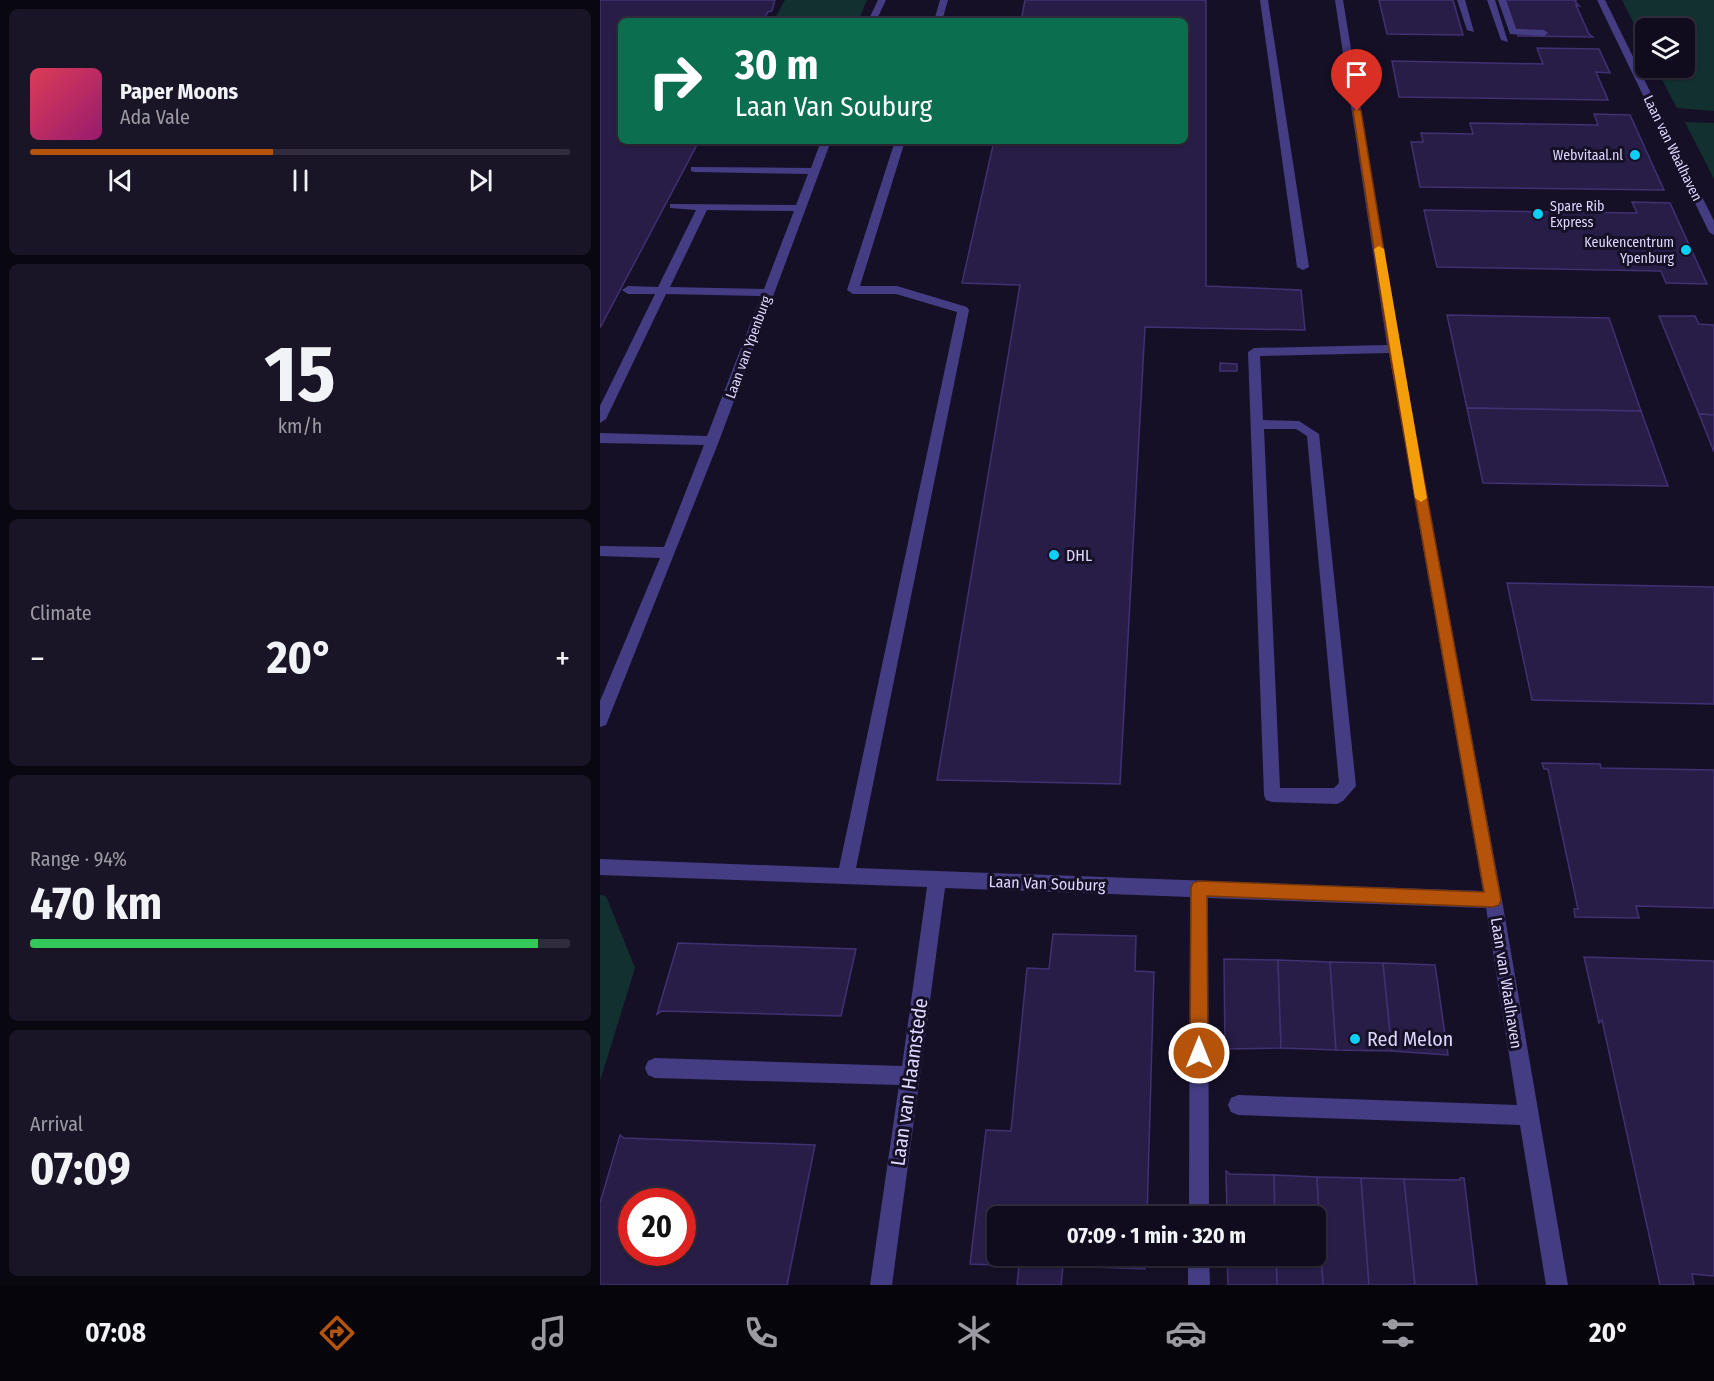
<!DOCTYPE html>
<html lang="en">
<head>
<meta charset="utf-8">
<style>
  body { margin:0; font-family:"Fira Sans Condensed",sans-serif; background:#191526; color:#f1f3f6; height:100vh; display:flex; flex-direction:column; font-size:22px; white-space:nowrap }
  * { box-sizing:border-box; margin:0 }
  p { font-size:20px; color:#9c9ba4 }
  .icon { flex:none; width:33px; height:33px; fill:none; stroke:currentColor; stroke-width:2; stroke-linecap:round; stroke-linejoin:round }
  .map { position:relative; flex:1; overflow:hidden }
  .details { display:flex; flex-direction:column; gap:9px; padding:9px; background:#090710; width:600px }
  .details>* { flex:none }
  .banner { position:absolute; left:18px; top:18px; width:570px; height:126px; border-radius:9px; box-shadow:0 2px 4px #0004,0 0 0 2px #302c3b; background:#0b6e4f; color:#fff; overflow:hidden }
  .tools { position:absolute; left:1035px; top:18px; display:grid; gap:12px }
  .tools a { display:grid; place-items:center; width:60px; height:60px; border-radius:9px; background:#100c1d; box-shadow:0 2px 4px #0004,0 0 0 2px #302c3b; font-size:30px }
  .speed { position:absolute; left:18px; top:1188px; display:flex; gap:12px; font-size:30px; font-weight:700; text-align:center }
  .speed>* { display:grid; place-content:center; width:78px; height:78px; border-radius:50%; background:#100c1d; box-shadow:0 2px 4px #0004,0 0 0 2px #302c3b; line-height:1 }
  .speed .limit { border:9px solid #d22; background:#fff; color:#111 }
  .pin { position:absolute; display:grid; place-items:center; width:51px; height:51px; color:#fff; margin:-62px -26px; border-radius:50% 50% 50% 0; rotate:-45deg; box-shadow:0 0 6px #0007 }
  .pin .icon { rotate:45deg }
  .me { position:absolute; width:66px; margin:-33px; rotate:0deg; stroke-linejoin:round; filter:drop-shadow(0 0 4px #0008) }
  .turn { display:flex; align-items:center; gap:21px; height:126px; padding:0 18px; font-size:27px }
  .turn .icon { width:78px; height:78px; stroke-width:2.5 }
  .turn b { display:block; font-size:42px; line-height:51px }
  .big { font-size:45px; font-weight:700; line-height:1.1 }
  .details .widget { flex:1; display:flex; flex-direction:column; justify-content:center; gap:9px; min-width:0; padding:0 21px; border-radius:9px; background:#191526 }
  .details .dial { align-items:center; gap:0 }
  .dial b { font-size:78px; line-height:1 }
  .song { display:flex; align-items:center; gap:18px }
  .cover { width:72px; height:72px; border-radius:9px; background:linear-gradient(135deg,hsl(350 70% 55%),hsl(320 70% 35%)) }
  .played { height:6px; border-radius:3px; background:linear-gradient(90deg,#b45309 45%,#302c3b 45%) }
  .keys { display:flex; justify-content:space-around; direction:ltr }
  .heat { display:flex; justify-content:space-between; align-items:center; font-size:33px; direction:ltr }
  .charge { height:9px; border-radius:4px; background:linear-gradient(90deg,#34c759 94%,#302c3b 0) }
  .trip { position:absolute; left:387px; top:1206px; width:339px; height:60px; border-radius:9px; background:#100c1d; box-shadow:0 2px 4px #0004,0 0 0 2px #302c3b; font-weight:700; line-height:60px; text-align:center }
  .menu { display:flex; height:96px; justify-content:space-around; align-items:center; background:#06050c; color:#9c9ba4 }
  .menu .icon { width:42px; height:42px }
  .menu .active { color:#b45309 }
  .menu b { font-size:27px; color:#f1f3f6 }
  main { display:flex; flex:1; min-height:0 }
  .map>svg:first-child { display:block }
  .green { fill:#133030 }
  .building { fill:#281d47; stroke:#413072; stroke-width:1.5; fill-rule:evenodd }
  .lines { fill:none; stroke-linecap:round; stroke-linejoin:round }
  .minor { fill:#443d84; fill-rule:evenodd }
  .route { fill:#b45309; stroke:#753606; stroke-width:1.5 }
  .slow { fill:#f59e0b }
  .poi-dot { fill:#0ad0f7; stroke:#161027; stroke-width:2 }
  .labels { text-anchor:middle; stroke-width:6; stroke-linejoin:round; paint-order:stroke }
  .far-street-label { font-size:14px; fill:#ded7fe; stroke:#161027 }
  .far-poi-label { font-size:14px; fill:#ded7fe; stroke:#161027; text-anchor:end }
  .poi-label { font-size:16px; fill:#ded7fe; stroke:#161027; text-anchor:start }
  .street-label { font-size:16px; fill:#ded7fe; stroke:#161027 }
  .near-poi-label { font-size:20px; fill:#ded7fe; stroke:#161027; text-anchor:start }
  .near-street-label { font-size:20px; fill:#ded7fe; stroke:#161027 }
</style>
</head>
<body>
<main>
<section class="details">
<div class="widget">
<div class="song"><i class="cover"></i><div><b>Paper Moons</b><p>Ada Vale</p></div></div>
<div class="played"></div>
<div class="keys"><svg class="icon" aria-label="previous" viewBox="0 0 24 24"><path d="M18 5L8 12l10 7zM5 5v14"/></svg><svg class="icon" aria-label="pause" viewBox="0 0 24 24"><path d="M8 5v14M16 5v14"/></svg><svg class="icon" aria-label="next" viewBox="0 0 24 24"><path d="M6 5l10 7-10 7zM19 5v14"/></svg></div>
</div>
<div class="widget dial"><b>15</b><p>km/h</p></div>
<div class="widget"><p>Climate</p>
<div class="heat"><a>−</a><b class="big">20°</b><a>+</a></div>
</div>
<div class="widget"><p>Range · 94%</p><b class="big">470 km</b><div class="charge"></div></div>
<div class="widget"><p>Arrival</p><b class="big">07:09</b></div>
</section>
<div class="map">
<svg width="1114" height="1285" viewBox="0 0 1114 1285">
  <rect width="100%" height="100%" fill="#161027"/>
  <g class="green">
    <path d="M185,0H267L258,21L174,20Z"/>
    <path d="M1022,0H1114V111L1077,108L1056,68H1084V28H1046L1045,46Z"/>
    <path d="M1085,122L1114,123V179Z"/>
    <path d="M0,895L6,896L35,968L0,1081Z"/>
  </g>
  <g class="building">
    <path d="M0,0H175L172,11L168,12L163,21H21V141H99L0,328Z"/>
    <path d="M425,0H606V286L701,290L705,330L545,327L520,784L337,780L420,285L362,283L394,141H585V21H421Z"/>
    <path d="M779,0H853L863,35L787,34Z"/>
    <path d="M905,0H977H974L979,6L976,5L989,34L993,37L918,36Z"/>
    <path d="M937,48L999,49L1010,73L996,72L1008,100L799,97L792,61L943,64Z"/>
    <path d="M994,114L1030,115L1064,190L820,187L811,142H823L821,133L873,134L870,123L998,125Z"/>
    <path d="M1032,202L1070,203L1107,284L1066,283L1061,271L837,267L824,210L1037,213Z"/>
    <path d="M847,315L1009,318L1041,411L867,408Z"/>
    <path d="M1059,316H1095L1099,324L1114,325V415L1099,414Z"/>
    <path d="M620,363L637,364V371H620Z"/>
    <path d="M867,408L1041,411L1068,486L883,483Z"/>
    <path d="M1099,414L1114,415V452Z"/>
    <path d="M907,583L1114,587V704L932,700Z"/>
    <path d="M942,763L1000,764L1001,768L1114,770V908L1036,906L1039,918L975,917L974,909H978L948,769H944Z"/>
    <path d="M453,934L536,936L535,971L554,972L547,1216H398V1256H545V1269L463,1266L461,1285H417L419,1266L370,1264L386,1130L411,1131L427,968L449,969Z"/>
    <path d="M78,943L256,949L241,1016L62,1011L57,1014Z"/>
    <path d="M984,957L1114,961V1276L1092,1274L1094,1285H1060L1002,1020L999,1023Z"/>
    <path d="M624,959L678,960L681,1048L625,1049Z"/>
    <path d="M678,960L730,962L736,1050L681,1048Z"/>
    <path d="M730,962L783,963L792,1051L736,1050Z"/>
    <path d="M783,963L835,965L848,1055L792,1051Z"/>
    <path d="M20,1135L24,1138L215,1145L187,1285H0V1203ZM32,1202H82V1252H32Z"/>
    <path d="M626,1171L630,1174L674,1175L675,1216H627Z"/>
    <path d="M674,1175L717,1177L723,1285H677L676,1256H716V1216H675Z"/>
    <path d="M717,1177L761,1178L769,1285H723Z"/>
    <path d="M761,1178L804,1179L815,1285H769Z"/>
    <path d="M860,1178H864L877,1285H815L804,1179L860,1180Z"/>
    <path d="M627,1256H676L677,1285H628Z"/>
  </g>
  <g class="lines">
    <g class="minor">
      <path d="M278,0H286L276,21H268Z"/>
      <path d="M340,0H348L342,21H334Z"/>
      <path d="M660,0H668L709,267L703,270L697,267Z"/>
      <path d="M735,0H743L800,349L902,900L968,1285H946L920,1125L638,1115L631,1112L628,1105L631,1098L638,1095L917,1105L886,908L608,898L609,1216H589L590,897L345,888L292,1285H270L299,1085L55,1078L48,1075L45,1068L48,1061L55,1058L302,1066L327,887L0,875V859L239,868L357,312L296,294H253L247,290L295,141H305L260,286H297L367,307L369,310L256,868L883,891L789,353L660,356L663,420L699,421L719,434L756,786L743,801L737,804L672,802L666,800L664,795L648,352L654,348L787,345ZM664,429H696L707,436L739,783L734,788H680Z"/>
      <path d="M857,0H865L874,32L867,30Z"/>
      <path d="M887,0H895L908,42L901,40Z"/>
      <path d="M898,0H906L916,29L944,30L948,33L944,36L910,34Z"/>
      <path d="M997,0H1005L1114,221V235L1109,232Z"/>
      <path d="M221,141H231L119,441L8,720L6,725L0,727V701L60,558L0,556V546L64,547L104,445L0,443V433L107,436L161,296L66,294L6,419L0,423V406L55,294H28L22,290L28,286L58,287L96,210L70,208V204L196,205L208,174L95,172L91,171V167L211,168ZM107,210L194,211L164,289L70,287Z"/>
      <path d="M588,1256H609L610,1285H588Z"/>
    </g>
  </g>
  <path class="route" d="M757,108L761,111L800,349L901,900L899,905L893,907L607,896L608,1053L605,1059L599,1061L593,1059L590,1053L591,888L593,883L599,881L884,892L789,349L753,111Z"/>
  <path class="slow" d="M779,246L784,249L827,498L821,502L815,498L774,249Z"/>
  <g class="poi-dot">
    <circle cx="1035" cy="155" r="6"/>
    <circle cx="938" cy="214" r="6"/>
    <circle cx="1086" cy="250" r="6"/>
    <circle cx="454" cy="555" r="6"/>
    <circle cx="755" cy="1039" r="6"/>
  </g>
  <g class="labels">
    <g class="far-street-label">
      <text transform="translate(1073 148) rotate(64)" y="5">Laan van Waalhaven</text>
      <text transform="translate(148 347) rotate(-70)" y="5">Laan van Ypenburg</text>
    </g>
    <g class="far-poi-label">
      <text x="1023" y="160">Webvitaal.nl</text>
      <text x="950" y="211" text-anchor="start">Spare Rib<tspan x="950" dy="16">Express</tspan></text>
      <text x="1074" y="247">Keukencentrum<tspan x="1074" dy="16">Ypenburg</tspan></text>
    </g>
    <g class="poi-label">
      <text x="466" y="561">DHL</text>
    </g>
    <g class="street-label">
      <text transform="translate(447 883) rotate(2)" y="6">Laan Van Souburg</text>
      <text transform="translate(907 983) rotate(81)" y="6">Laan van Waalhaven</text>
    </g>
    <g class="near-poi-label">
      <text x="767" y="1046">Red Melon</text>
    </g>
    <g class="near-street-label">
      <text transform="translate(309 1082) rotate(-82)" y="7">Laan van Haamstede</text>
    </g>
  </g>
</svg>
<div class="tools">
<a><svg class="icon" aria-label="layers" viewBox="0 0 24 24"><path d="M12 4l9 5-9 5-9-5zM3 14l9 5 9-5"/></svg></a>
</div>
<div class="speed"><div class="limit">20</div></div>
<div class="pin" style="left:757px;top:111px;background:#d93025"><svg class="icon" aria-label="arrive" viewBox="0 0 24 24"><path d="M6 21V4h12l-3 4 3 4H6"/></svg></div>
<svg class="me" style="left:599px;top:1053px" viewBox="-20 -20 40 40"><circle r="17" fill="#b45309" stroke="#fff" stroke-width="3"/><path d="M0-11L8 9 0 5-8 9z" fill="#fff"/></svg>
<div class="trip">07:09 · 1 min · 320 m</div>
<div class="banner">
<div class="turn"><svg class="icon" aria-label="right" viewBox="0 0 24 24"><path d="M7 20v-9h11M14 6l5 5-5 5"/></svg><div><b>30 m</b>Laan Van Souburg</div></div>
</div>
</div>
</main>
<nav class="menu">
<b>07:08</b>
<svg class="icon active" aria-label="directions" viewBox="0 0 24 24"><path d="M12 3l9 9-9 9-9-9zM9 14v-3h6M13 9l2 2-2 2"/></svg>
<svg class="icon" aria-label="music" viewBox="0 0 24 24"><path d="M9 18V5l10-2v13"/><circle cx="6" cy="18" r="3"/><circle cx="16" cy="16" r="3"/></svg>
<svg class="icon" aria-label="phone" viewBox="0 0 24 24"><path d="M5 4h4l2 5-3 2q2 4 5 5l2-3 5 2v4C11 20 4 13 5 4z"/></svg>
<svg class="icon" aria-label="climate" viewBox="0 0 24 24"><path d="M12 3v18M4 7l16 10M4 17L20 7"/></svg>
<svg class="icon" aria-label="car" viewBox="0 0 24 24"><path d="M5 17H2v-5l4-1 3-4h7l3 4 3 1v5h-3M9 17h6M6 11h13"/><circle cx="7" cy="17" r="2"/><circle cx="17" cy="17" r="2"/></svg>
<svg class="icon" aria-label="filters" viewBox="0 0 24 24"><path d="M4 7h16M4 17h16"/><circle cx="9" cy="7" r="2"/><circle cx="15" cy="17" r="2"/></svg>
<b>20°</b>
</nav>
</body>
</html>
